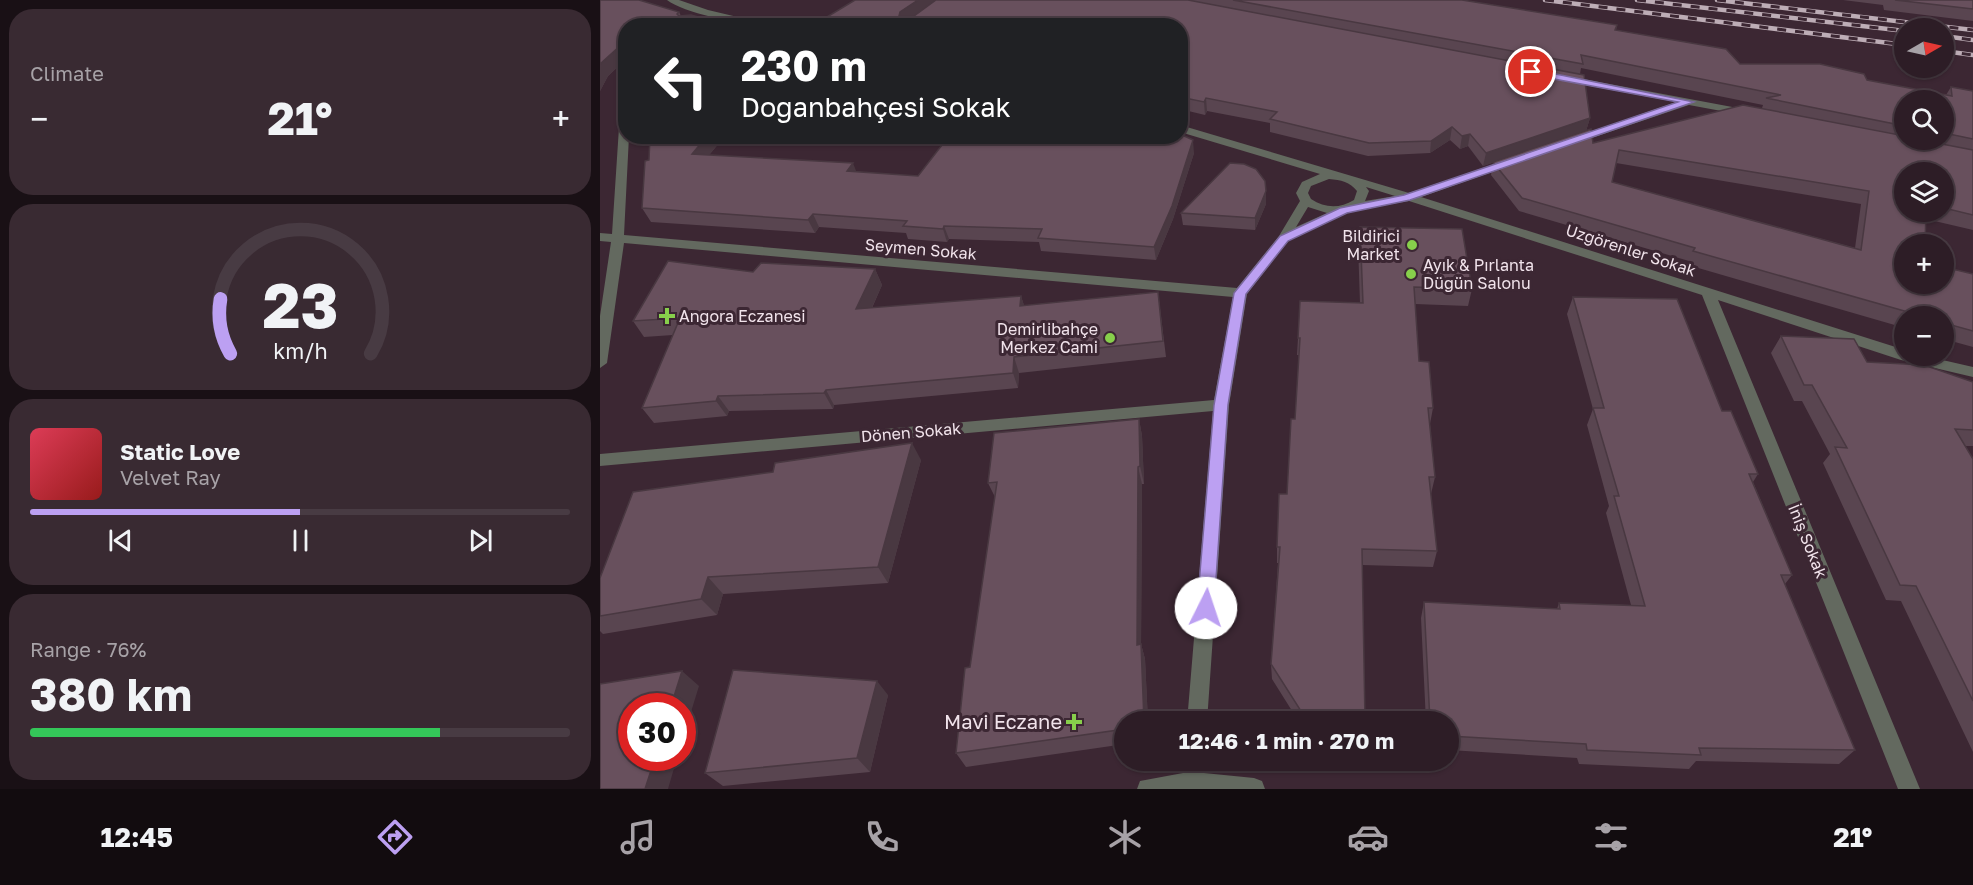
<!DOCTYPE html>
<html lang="en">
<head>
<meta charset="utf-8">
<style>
  body { margin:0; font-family:"Golos Text",sans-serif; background:#392a32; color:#f1f3f6; height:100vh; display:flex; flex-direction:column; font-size:22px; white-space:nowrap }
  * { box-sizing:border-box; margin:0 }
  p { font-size:20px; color:#a7a2a7 }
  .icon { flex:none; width:33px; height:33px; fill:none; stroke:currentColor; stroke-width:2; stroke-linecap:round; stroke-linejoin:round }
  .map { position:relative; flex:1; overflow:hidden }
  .side { display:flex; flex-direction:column; gap:9px; padding:9px; background:#191015; width:600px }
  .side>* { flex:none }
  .hud { position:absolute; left:18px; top:18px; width:570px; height:126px; border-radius:24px; box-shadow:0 2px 4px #0004,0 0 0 2px #483b43; background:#202124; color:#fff; overflow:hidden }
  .needle { width:39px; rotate:81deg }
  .buttons { position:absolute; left:1294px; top:18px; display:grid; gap:12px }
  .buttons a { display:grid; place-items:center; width:60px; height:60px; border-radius:50%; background:#2d1d26; box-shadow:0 2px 4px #0004,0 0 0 2px #483b43; font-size:30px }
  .speed { position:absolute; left:18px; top:693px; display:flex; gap:12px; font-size:30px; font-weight:700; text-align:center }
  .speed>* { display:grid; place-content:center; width:78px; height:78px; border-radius:50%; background:#2d1d26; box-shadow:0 2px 4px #0004,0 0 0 2px #483b43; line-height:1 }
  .speed .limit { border:9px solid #d22; background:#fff; color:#111 }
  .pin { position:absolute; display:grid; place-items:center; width:51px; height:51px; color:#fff; margin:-26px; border:3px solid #fff; border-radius:50%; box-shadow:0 2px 6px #0007 }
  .me { position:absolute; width:66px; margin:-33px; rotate:4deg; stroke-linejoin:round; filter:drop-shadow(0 0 4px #0008) }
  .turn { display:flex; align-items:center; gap:21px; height:126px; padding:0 24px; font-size:27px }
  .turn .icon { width:78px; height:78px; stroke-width:2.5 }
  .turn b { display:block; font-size:42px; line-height:51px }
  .big { font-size:45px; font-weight:700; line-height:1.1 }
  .side .widget { flex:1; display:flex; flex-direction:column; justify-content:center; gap:9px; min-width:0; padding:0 21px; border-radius:24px; background:#392a32 }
  .side .dial { align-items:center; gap:0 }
  .dial svg { height:156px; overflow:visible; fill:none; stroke:#483b43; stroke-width:7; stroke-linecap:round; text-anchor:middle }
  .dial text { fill:#f1f3f6; stroke:none }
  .song { display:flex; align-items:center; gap:18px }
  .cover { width:72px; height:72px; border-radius:9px; background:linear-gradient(135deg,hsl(350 70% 55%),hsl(0 70% 35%)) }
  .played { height:6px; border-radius:3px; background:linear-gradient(90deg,#bca0f2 50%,#483b43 50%) }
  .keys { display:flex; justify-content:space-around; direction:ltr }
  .heat { display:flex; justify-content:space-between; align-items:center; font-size:33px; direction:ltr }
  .charge { height:9px; border-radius:4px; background:linear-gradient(90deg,#34c759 76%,#483b43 0) }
  .trip { position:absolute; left:514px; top:711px; width:345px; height:60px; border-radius:30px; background:#2d1d26; box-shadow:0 2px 4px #0004,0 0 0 2px #483b43; font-weight:700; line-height:60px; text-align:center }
  .tab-bar { display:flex; height:96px; justify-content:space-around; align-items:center; background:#120c0f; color:#a7a2a7 }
  .tab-bar .icon { width:42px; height:42px }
  .tab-bar .on { color:#bca0f2 }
  .tab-bar b { font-size:27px; color:#f1f3f6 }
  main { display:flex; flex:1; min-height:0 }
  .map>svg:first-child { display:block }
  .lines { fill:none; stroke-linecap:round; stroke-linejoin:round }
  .minor { fill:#63695f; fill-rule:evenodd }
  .rail-casing { stroke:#bdadb6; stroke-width:4.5 }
  .rail { stroke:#3c2733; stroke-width:3; stroke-dasharray:9; stroke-linecap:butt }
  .wall { fill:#594550; fill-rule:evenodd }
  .shaded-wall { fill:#493841 }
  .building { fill:#68505d; stroke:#493841; stroke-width:1.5; fill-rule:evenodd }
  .route { fill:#bca0f2; stroke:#7a689d; stroke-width:1.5 }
  .poi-dot { fill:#87cf4b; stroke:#3c2733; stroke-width:2 }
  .labels { text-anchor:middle; stroke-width:6; stroke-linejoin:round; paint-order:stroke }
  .poi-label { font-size:16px; fill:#f1e3eb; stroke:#3c2733; text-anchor:end }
  .street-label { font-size:16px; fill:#f1e3eb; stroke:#3c2733 }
  .near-poi-label { font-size:20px; fill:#f1e3eb; stroke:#3c2733; text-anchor:end }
</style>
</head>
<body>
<main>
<section class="side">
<div class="widget"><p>Climate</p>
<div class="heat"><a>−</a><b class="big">21°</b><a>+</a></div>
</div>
<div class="widget dial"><svg viewBox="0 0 100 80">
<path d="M14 69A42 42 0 1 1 86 69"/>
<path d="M14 69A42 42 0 0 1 9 41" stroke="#bca0f2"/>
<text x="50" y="56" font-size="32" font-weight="700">23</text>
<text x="50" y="72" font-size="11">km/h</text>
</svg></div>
<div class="widget">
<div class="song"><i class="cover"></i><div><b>Static Love</b><p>Velvet Ray</p></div></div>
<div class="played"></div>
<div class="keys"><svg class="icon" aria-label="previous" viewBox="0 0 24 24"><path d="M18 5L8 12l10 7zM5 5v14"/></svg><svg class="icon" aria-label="pause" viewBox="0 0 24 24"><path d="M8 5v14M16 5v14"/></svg><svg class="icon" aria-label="next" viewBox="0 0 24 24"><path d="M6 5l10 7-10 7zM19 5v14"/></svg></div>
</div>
<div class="widget"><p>Range · 76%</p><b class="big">380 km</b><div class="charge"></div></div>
</section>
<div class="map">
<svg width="1373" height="789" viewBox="0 0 1373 789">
  <rect width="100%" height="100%" fill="#3c2733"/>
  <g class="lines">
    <g class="minor">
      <path d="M67,0H79L108,10L175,26C149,26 87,15 67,0Z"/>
      <path d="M967,76L1143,109L1148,112L1143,115L1089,105L974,144L969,141L970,139L1076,102L963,81L962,79Z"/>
      <path d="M26,94V136H29L24,235L637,288L679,236L700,201L696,193L702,182L720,174L580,132V125L809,193L907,160H915V164L821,197L1305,350V356H1325L1373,367V377L1301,360L1118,300L1320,789H1298L1102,295L809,201L746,212L688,241L647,294L629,405L607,722H587L613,411L0,466V454L614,400L633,297L24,243L7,363L0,368V316L11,242L0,241V233L12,234L21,97ZM729,179C741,180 750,182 757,191L754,200C739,209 725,208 711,199L708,193L711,186ZM766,187L795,196L765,201L769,191ZM708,207L727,213L696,227Z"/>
      <path d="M584,760H604V773L654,778L662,781L665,789H537L540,781L583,773Z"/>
    </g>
    <defs>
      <g id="rail">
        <path d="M945,0L1305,45"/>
        <path d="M1037,0L1305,31"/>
        <path d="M1117,0L1373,30"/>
        <path d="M1344,36L1373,40"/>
        <path d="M1344,51L1373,55"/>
      </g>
    </defs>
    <use href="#rail" class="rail-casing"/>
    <use href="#rail" class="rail"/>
  </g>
  <g class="wall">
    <path d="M0,0L79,12L81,16L26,26V59L8,76L0,91Z"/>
    <path d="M255,0H862L1017,25L1016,30L1140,64L1267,80L1346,95L1351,87L1373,91V230L1326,219L1305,284L1373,274V347L1344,339V316H1305V328L1088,265L1089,261L919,211L891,175L893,162L993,143L1162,108L1163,105L981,68L980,74L990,118L986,131L883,166L868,146L860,149L850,140L830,153L768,156L670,132V123L607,111L605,115L580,109V26ZM1305,100H1344V140H1305ZM1016,163L1261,204L1255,248L1012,182ZM1344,172V212H1305Z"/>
    <path d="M1243,0H1373V21L1284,10L1283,5Z"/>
    <path d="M125,136L109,155L257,172L318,176L594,153L573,219L556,260L441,251L439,242L349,239L347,242L308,239L306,233L219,227L215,233L51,222L42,208L49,160Z"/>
    <path d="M666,204L655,230L583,225L581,213Z"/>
    <path d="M760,227L872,289L868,306L815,304L819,361L833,408L830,424L835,477L831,494H830L837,551L833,567L762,565L765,722H699L672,679L671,664L678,563H677V547L687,494L695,419L699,355H697L698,338L760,303L758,244Z"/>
    <path d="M275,269L282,285L272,308L421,296L424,306L558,292L566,357L419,373L418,388L234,405L233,409L129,411L127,416L54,423L42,408L73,335L44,337L33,321L153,272Z"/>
    <path d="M973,297L1122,411L1158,474L1153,482L1192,575L1185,584L1255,750L1239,764L1096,761L1089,769L979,764L977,758L849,750V722H826L821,618L824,602L957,609L959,603L1031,605L1006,513L1009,506L987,425L993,409L967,314Z"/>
    <path d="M1181,336L1267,362L1373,382V446H1365L1373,459V752L1301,601L1286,600L1223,463L1230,454L1202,401H1194L1171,353Z"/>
    <path d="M539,419L542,436L544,484H542L541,644L545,659L548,722H525V744L366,767L356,753L370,667L395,497L388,483Z"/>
    <path d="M321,460L288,583L123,594L117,615L3,634L0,631V578Z"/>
    <path d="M288,695L270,772L123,786L105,773Z"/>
  </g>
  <g class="shaded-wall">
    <path d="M318,0H338L304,24L299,16L300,12Z"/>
    <path d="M21,45L26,53V59L8,76L0,91V64Z"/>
    <path d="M606,98L607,111L605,115L604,102Z"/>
    <path d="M990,118L986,131L883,166L886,153Z"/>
    <path d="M852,127L850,140L830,153L831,141Z"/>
    <path d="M870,134L868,146L860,149L862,136Z"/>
    <path d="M107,136H125L99,167L92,154Z"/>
    <path d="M593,140L594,153L573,219L556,260L554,247Z"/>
    <path d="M253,163L258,176L247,171Z"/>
    <path d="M666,191V204L655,230V218Z"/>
    <path d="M213,214L219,227L215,233L208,220Z"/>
    <path d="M344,226L349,239L347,242L343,229Z"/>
    <path d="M275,269L282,285L264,325L256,309Z"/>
    <path d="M421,296L426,311L420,306Z"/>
    <path d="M414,357L419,373L418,388L413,373Z"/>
    <path d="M226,390L234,405L233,409L224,393Z"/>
    <path d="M118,396L129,411L127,416L116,401Z"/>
    <path d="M539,419L542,436L544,484L540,466Z"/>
    <path d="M312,443L321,460L288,583L278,567Z"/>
    <path d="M538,467L542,484L541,660L537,645Z"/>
    <path d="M108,577L123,594L117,615L101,599Z"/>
    <path d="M541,644L545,659L548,722H544Z"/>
    <path d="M82,671L99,686L82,741V706H71Z"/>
    <path d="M277,681L288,695L270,772L257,758Z"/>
    <path d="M55,758H77L68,789H45Z"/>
  </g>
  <g class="building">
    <path d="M0,0H39L79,12L77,14L79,16L91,15L132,26H26V45H21L0,64Z"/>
    <path d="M255,0H318L300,12L299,16H314L336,0H588L984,75L990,118L886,153L870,134L862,136L852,127L831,141L769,143L670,119L677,112L606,98L604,102L580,97V26H212Z"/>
    <path d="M633,0H862L1017,25L1015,30L1126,49L1140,64H1220L1264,74L1267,80L1352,96L1351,87L1373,91V139L1344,133V100H1305V126L1166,98L1181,95L981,55L983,64Z"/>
    <path d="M1295,0H1373V9Z"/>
    <path d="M1143,105L1305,136V140H1321L1373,150V215L1344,208V172H1305V212H1326L1325,244H1305V284H1344V267L1373,274V331L1344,323V316H1322L1093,251L1095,248L922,198L893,162L991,129L993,143ZM1019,150L1269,191L1261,250L1012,182Z"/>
    <path d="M580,134L593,140L572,206L554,247L438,238L442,229L344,226L343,229L303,226L307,221L213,214L208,220L42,208L45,161L49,160L50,136H107L92,154L253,163L247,171L318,176L349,136H580Z"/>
    <path d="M630,163L644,164L656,169L665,181L666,191L655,218L581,213Z"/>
    <path d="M760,227L862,229L872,289L814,287L819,361L829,362L833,408H828L835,477H829L837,551L762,549L765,721L706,719L671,664L680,547H677L679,494H687L691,419H695L700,338H698L700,301L763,303Z"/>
    <path d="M68,261L153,272L161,263L275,269L256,309L421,296L420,306L558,292L563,341L414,357L413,373L226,390L224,393L118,396L116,401L42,408L80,318L33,321Z"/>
    <path d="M973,297L1077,299L1122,411H1131L1158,474H1149L1192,575H1181L1255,750L1099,748L1101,755L987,750L986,744L849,736V722H830L824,602L960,609L959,603L1045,606L1014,496H1019L993,408H1004Z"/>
    <path d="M1181,336L1254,339L1267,362L1324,365L1373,382V430L1355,429L1373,459V701L1316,586L1300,585L1235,447L1247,448L1212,385H1204Z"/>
    <path d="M539,419L540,466L538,467L537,645L541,644L544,722H525V729L356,753L365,668L370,667L397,482L388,483L394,433Z"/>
    <path d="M312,443L278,567L108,577L101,599L0,616V578L33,492L173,472L175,463Z"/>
    <path d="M133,670L277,681L257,758L105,773Z"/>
    <path d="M82,671L71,706H32V758H55L45,789H0V684Z"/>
  </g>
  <path class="route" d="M931,69L1094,102L810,200L747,213L688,241L646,294L628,405L614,608L612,614L606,616L600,614L597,608L614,405L634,293L680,236L740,208L804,195L1078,102L927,74L926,72Z"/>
  <g class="poi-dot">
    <circle cx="812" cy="245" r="6"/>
    <circle cx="811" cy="274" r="6"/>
    <path d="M64 307h6v6h6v6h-6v6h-6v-6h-6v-6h6z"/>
    <circle cx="510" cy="338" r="6"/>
    <path d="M471 713h6v6h6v6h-6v6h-6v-6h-6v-6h6z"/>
  </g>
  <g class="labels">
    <g class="poi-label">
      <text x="800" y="242">Bildirici<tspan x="800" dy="18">Market</tspan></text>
      <text x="823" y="271" text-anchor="start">Ayık &amp; Pırlanta<tspan x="823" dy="18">Düğün Salonu</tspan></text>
      <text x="79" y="322" text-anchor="start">Angora Eczanesi</text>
      <text x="498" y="335">Demirlibahçe<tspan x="498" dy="18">Merkez Cami</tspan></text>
    </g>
    <g class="street-label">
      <text transform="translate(321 249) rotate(5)" y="6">Seymen Sokak</text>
      <text transform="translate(1031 250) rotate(18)" y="6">Uzgörenler Sokak</text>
      <text transform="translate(311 432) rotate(-5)" y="6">Dönen Sokak</text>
      <text transform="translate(1208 541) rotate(68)" y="6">İniş Sokak</text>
    </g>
    <g class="near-poi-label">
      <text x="462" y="729">Mavi Eczane</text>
    </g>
  </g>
</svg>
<div class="buttons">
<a><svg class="needle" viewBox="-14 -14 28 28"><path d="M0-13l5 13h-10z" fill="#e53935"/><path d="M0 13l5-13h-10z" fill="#a7a2a7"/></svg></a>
<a><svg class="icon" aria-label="search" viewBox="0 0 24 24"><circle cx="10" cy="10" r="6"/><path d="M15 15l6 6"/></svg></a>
<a><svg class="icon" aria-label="layers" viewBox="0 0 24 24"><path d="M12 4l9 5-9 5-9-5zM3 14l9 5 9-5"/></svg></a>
<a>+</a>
<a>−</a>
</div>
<div class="speed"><div class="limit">30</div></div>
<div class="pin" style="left:931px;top:72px;background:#d93025"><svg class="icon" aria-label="arrive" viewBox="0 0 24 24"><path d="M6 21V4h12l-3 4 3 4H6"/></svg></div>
<svg class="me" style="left:606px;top:608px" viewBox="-20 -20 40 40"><circle r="19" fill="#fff"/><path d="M0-13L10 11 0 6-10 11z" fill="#bca0f2"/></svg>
<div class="trip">12:46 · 1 min · 270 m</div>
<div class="hud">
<div class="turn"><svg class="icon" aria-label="left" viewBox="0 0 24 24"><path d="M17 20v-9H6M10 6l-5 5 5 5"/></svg><div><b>230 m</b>Doğanbahçesi Sokak</div></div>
</div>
</div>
</main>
<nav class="tab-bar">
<b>12:45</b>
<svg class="icon on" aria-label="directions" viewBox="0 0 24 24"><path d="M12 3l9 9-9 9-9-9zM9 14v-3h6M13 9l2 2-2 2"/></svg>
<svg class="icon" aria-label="music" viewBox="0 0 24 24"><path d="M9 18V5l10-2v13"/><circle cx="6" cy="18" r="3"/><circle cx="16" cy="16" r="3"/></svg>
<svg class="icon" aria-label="phone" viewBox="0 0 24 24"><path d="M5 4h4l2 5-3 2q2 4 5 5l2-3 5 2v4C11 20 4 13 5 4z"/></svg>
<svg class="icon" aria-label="climate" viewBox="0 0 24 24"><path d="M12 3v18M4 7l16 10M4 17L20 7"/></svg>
<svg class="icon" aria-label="car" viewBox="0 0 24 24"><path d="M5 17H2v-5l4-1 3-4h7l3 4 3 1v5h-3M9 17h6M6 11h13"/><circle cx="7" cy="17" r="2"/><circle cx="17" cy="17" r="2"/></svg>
<svg class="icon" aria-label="filters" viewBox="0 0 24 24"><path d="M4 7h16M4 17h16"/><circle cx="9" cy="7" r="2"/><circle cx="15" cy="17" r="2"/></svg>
<b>21°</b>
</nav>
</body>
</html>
